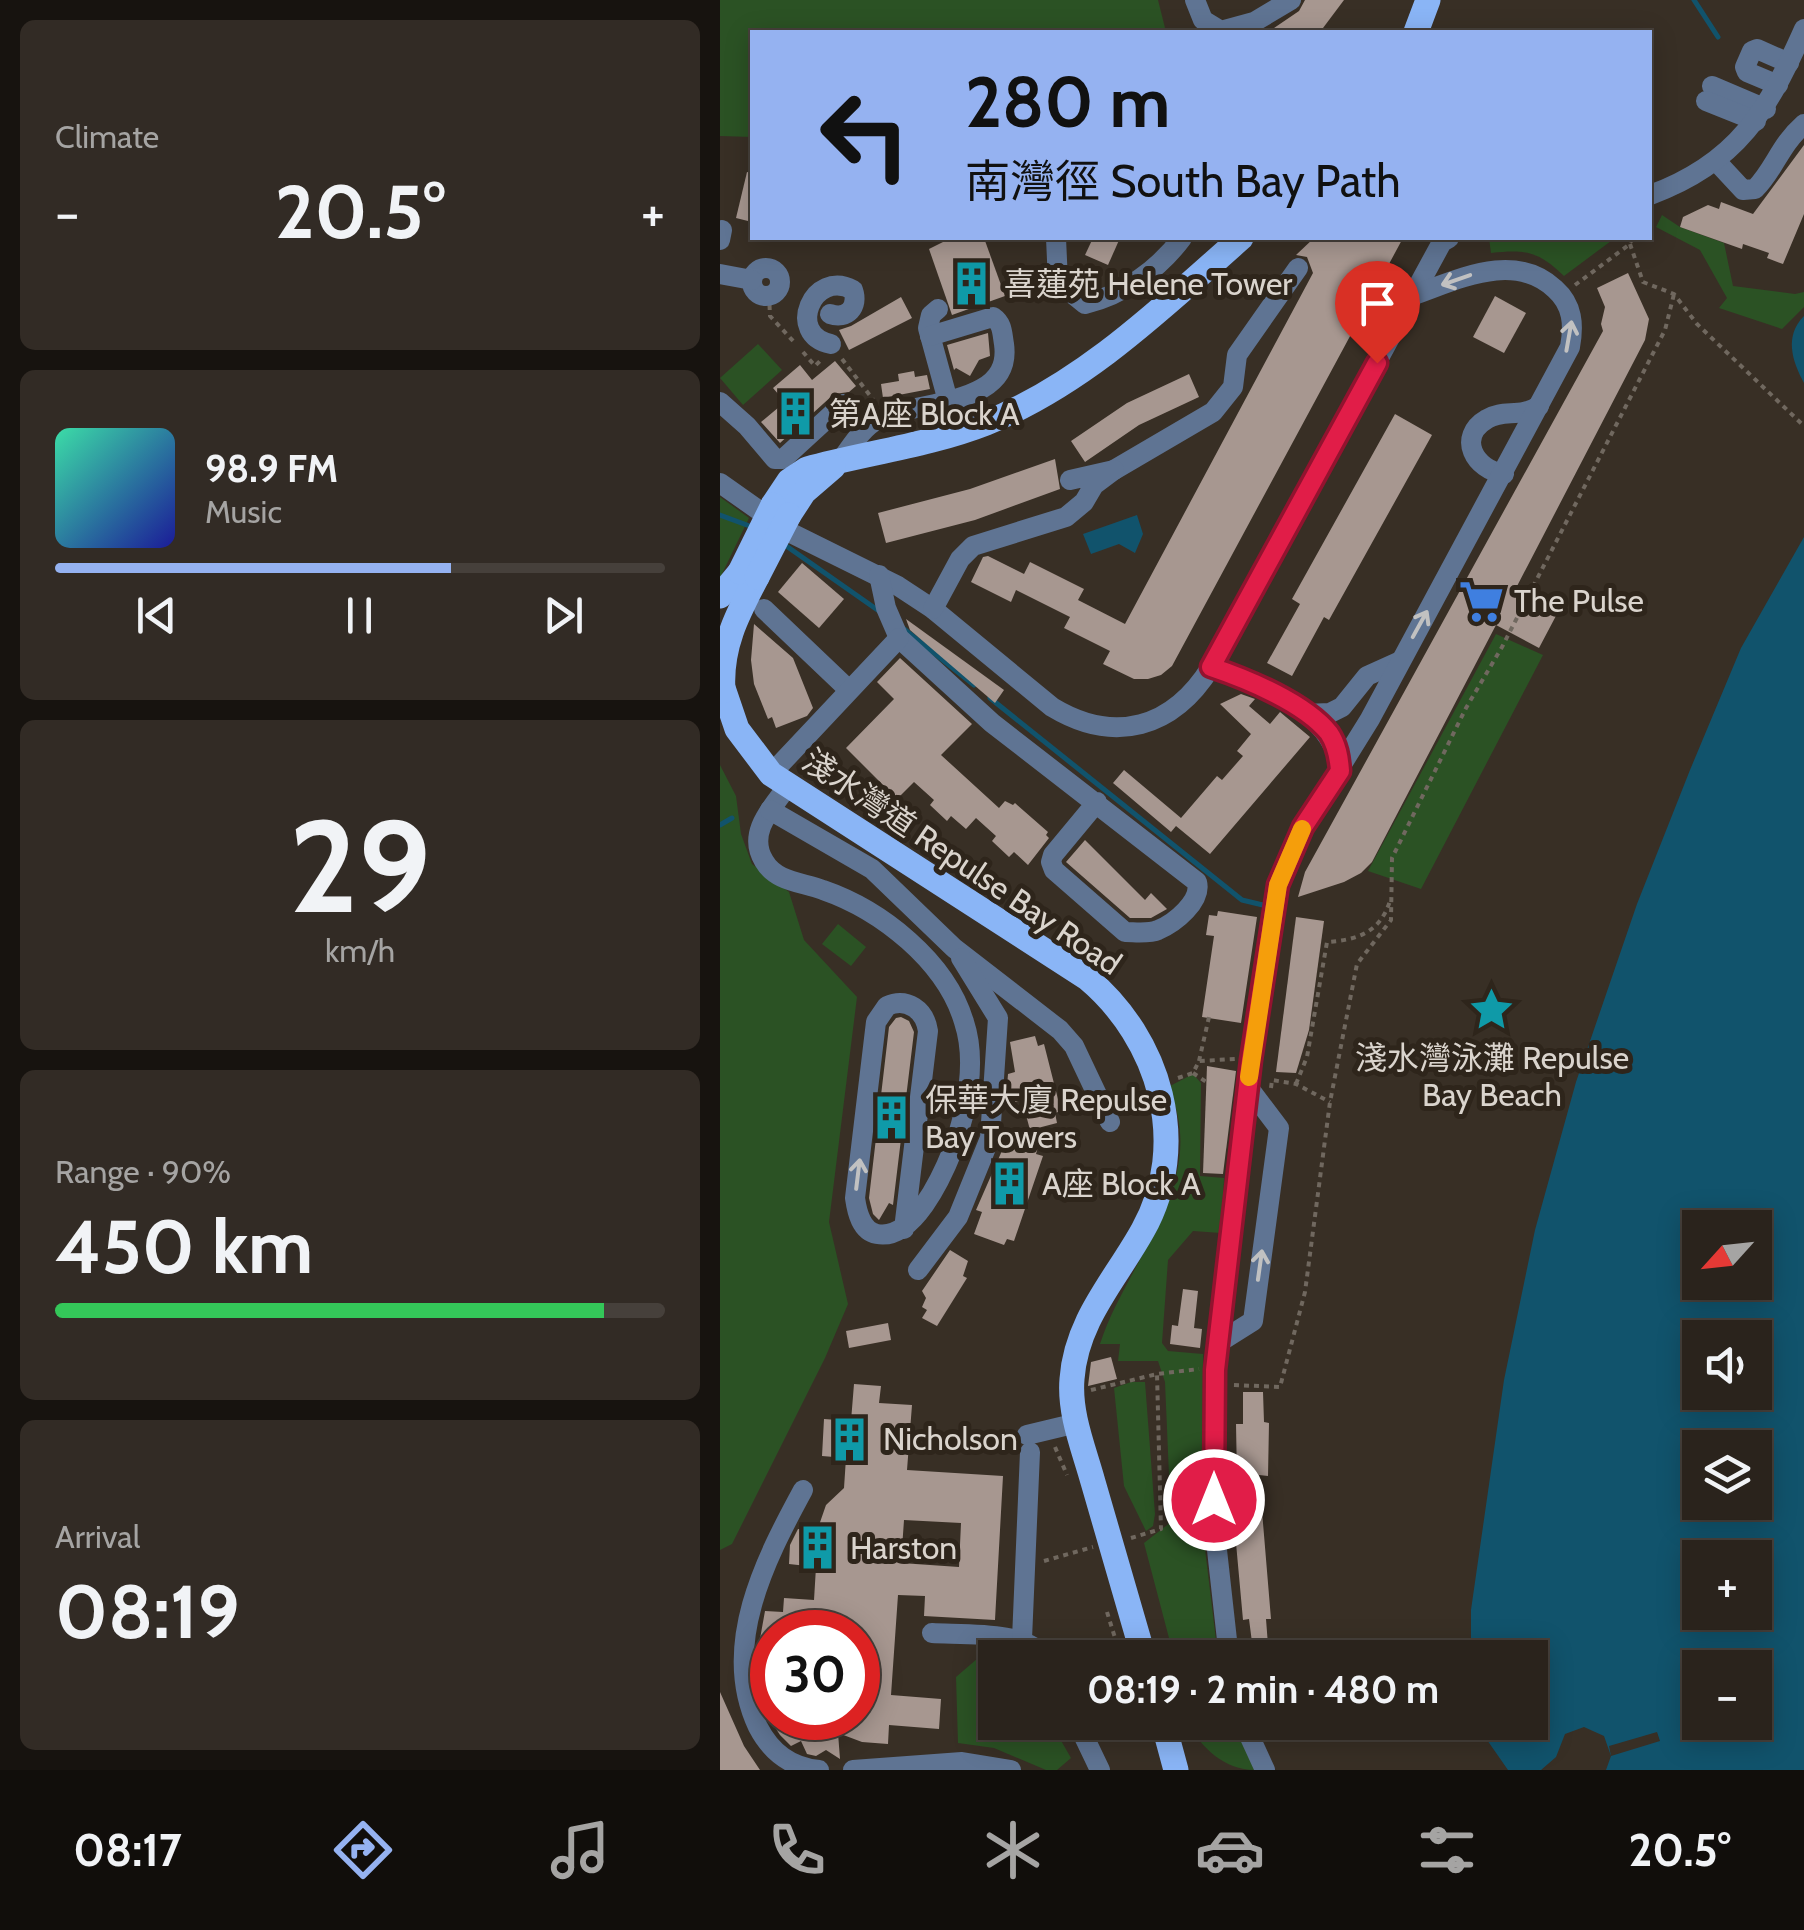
<!DOCTYPE html>
<html lang="en">
<head>
<meta charset="utf-8">
<style>
  body { margin:0; font-family:Cabin,"Noto Sans TC",sans-serif; background:#322b25; color:#f1f3f6; height:100vh; display:flex; flex-direction:column; font-size:38px; white-space:nowrap }
  * { box-sizing:border-box; margin:0 }
  p { font-size:32px; color:#a5a4a3 }
  .icon { flex:none; width:55px; height:55px; fill:none; stroke:currentColor; stroke-width:2; stroke-linecap:round; stroke-linejoin:round }
  .map { position:relative; flex:1; overflow:hidden }
  .side { display:flex; flex-direction:column; gap:20px; padding:20px; background:#17130f; width:720px }
  .side>* { flex:none }
  .hud { position:absolute; left:30px; top:30px; width:902px; height:210px; border-radius:0px; box-shadow:0 5px 25px #0003,0 0 0 2px #46403b; background:#95b2f1; color:#111; overflow:hidden }
  .needle { width:65px; rotate:243deg }
  .fabs { position:absolute; left:962px; top:1210px; display:grid; gap:20px }
  .fabs a { display:grid; place-items:center; width:90px; height:90px; border-radius:0px; background:#2a231c; box-shadow:0 5px 25px #0003,0 0 0 2px #46403b; font-size:50px }
  .speed { position:absolute; left:30px; top:1610px; display:flex; gap:20px; font-size:50px; font-weight:700; text-align:center }
  .speed>* { display:grid; place-content:center; width:130px; height:130px; border-radius:50%; background:#2a231c; box-shadow:0 5px 25px #0003,0 0 0 2px #46403b; line-height:1 }
  .speed .limit { border:15px solid #d22; background:#fff; color:#111 }
  .pin { position:absolute; display:grid; place-items:center; width:85px; height:85px; color:#fff; margin:-102px -42px; border-radius:50% 50% 50% 0; rotate:-45deg; box-shadow:0 0 10px #0007 }
  .pin .icon { rotate:45deg }
  .me { position:absolute; width:110px; margin:-55px; rotate:0deg; stroke-linejoin:round; filter:drop-shadow(0 0 8px #0008) }
  .turn { display:flex; align-items:center; gap:35px; height:210px; padding:0 50px; font-size:45px }
  .turn .icon { width:130px; height:130px; stroke-width:2.5 }
  .turn b { display:block; font-size:70px; line-height:85px }
  .big { font-size:75px; font-weight:800; line-height:1.1 }
  .side .tile { flex:1; display:flex; flex-direction:column; justify-content:center; gap:15px; min-width:0; padding:0 35px; border-radius:15px; background:#322b25 }
  .side .dial { align-items:center; gap:0 }
  .dial b { font-size:130px; line-height:1 }
  .song { display:flex; align-items:center; gap:30px }
  .cover { width:120px; height:120px; border-radius:15px; background:linear-gradient(135deg,hsl(160 70% 55%),hsl(240 70% 35%)) }
  .played { height:10px; border-radius:5px; background:linear-gradient(90deg,#95b2f1 65%,#46403b 65%) }
  .keys { display:flex; justify-content:space-around; direction:ltr }
  .heat { display:flex; justify-content:space-between; align-items:center; font-size:55px; direction:ltr }
  .charge { height:15px; border-radius:8px; background:linear-gradient(90deg,#34c759 90%,#46403b 0) }
  .trip { position:absolute; left:258px; top:1640px; width:570px; height:100px; border-radius:0px; background:#2a231c; box-shadow:0 5px 25px #0003,0 0 0 2px #46403b; font-weight:800; line-height:100px; text-align:center }
  .menu { display:flex; height:160px; justify-content:space-around; align-items:center; background:#110e0b; color:#a5a4a3 }
  .menu .icon { width:70px; height:70px }
  .menu .current { color:#95b2f1 }
  .menu b { font-size:45px; color:#f1f3f6 }
  main { display:flex; flex:1; min-height:0 }
  .map>svg:first-child { display:block }
  .green { fill:#2b5224 }
  .water { fill:#11536c; fill-rule:evenodd }
  .pier { fill:#382f25 }
  .lines { fill:none; stroke-linecap:round; stroke-linejoin:round }
  .stream { stroke:#11536c; stroke-width:5 }
  .building { fill:#a79790; fill-rule:evenodd }
  .path { stroke:#70685f; stroke-width:4; stroke-dasharray:5 5; stroke-linecap:butt }
  .minor { stroke:#5f7493; stroke-width:20 }
  .major { stroke:#8ab5f6; stroke-width:25 }
  .major-bridge { stroke:#8ab5f6; stroke-width:25 }
  .oneway { stroke:#c1c1c1 }
  .route-casing { stroke:#92132f; stroke-width:25 }
  .route { stroke:#e11d48; stroke-width:18 }
  .slow { stroke:#f59e0b; stroke-width:18 }
  .labels { text-anchor:middle; stroke-width:10; stroke-linejoin:round; paint-order:stroke }
  .poi-label { font-size:32px; fill:#dad4cd; stroke:#2e251b; text-anchor:start }
  .street-label { font-size:32px; fill:#dad4cd; stroke:#2e251b }
</style>
</head>
<body>
<main>
<section class="side">
<div class="tile"><p>Climate</p>
<div class="heat"><a>−</a><b class="big">20.5°</b><a>+</a></div>
</div>
<div class="tile">
<div class="song"><i class="cover"></i><div><b>98.9 FM</b><p>Music</p></div></div>
<div class="played"></div>
<div class="keys"><svg class="icon" aria-label="previous" viewBox="0 0 24 24"><path d="M18 5L8 12l10 7zM5 5v14"/></svg><svg class="icon" aria-label="pause" viewBox="0 0 24 24"><path d="M8 5v14M16 5v14"/></svg><svg class="icon" aria-label="next" viewBox="0 0 24 24"><path d="M6 5l10 7-10 7zM19 5v14"/></svg></div>
</div>
<div class="tile dial"><b>29</b><p>km/h</p></div>
<div class="tile"><p>Range · 90%</p><b class="big">450 km</b><div class="charge"></div></div>
<div class="tile"><p>Arrival</p><b class="big">08:19</b></div>
</section>
<div class="map">
<svg width="1084" height="1770" viewBox="0 0 1084 1770">
  <rect width="100%" height="100%" fill="#382f25"/>
  <g class="green">
    <path d="M0,0H438L446,32H32V137L0,136Z"/>
    <path d="M942,215L960,227L1004,243L1013,286L1075,294L1084,292V307L1062,329L999,308L1007,298L980,250L936,227Z"/>
    <path d="M769,238H895L844,276C819,252 807,249 771,253Z"/>
    <path d="M38,344L62,370L23,405L0,378Z"/>
    <path d="M0,497L29,518L0,578Z"/>
    <path d="M776,634L823,655L701,889L648,871Z"/>
    <path d="M0,765L16,796L21,834L32,864L69,892L84,940L137,997L109,1222L128,1304L105,1358L12,1544L0,1550Z"/>
    <path d="M118,924L146,947L131,966L102,944Z"/>
    <path d="M473,1074L481,1083L480,1176L504,1178L501,1233L473,1231L448,1260L442,1343L448,1351L483,1354L482,1524L498,1657H454L424,1543L451,1522L445,1382L438,1361H398L400,1344H380C407,1260 492,1181 448,1087Z"/>
    <path d="M411,1382H425L435,1514L433,1526L426,1531L404,1486L394,1388Z"/>
    <path d="M265,1652L276,1657L275,1722L331,1723L351,1758L337,1770H326L274,1748L238,1743L236,1677Z"/>
    <path d="M469,1723H518L534,1770C506,1770 480,1748 469,1723Z"/>
  </g>
  <g class="water">
    <path d="M1084,316V383C1072,361 1064,336 1084,316Z"/>
    <path d="M417,515L423,534L415,553L399,544L371,554L363,534Z"/>
    <path d="M1084,537V1770H886L891,1756L884,1736L864,1727L845,1734L836,1757L821,1770H788L765,1737L760,1723L810,1722V1658H751V1610L784,1380L815,1230L856,1082L917,904L970,770L1021,648ZM980,1228H1035V1282H980ZM980,1338H1035V1392H980ZM980,1448H1035V1502H980ZM980,1558H1035V1612H980ZM980,1668H1035V1722H980Z"/>
  </g>
  <path class="pier" d="M937,1732L940,1741L891,1756L889,1746Z"/>
  <g class="lines">
    <g class="stream">
      <path d="M974,0L998,37"/>
      <path d="M0,515L35,528"/>
      <path d="M62,543L159,611"/>
      <path d="M184,629L254,685"/>
      <path d="M270,698L522,900L547,906"/>
      <path d="M0,825L12,818"/>
    </g>
  </g>
  <g class="building">
    <path d="M585,0H624L600,32H548L579,11Z"/>
    <path d="M1084,145V214L1063,264L1047,258L1049,253L1023,244L1022,249L960,227L963,217L988,205L999,209L1001,202L1033,214Z"/>
    <path d="M27,172L32,173V222L16,218Z"/>
    <path d="M231,238H264L285,296L232,315L209,249Z"/>
    <path d="M373,238H400L388,265L365,255Z"/>
    <path d="M594,238H683L452,666L441,675L428,679H414L383,664L390,651L344,628L350,617L296,590L291,602L251,582L263,557L268,556L304,574L310,562L364,589L358,600L405,624L593,273L587,257L576,255Z"/>
    <path d="M908,273L929,319L925,340L795,590L838,612L819,648L776,625L652,862L641,873L624,882L578,897L585,872L883,331L881,324L885,307L877,288Z"/>
    <path d="M775,296L806,313L784,353L753,337Z"/>
    <path d="M181,297L192,318L129,350L119,330L131,326Z"/>
    <path d="M268,333L270,356L259,360L250,376L236,368L234,370L227,345Z"/>
    <path d="M115,361L136,386L129,392L114,394L60,443L41,422L65,402L53,388L80,365L92,380Z"/>
    <path d="M194,371L195,377L207,375L210,389L163,398L161,384L179,381L178,374Z"/>
    <path d="M469,374L479,397L419,425L365,462L351,441L407,403Z"/>
    <path d="M675,414L712,435L609,620L604,617L572,676L547,663L580,604L572,599Z"/>
    <path d="M335,459L340,489L255,520L166,543L158,513L250,489Z"/>
    <path d="M82,563L124,599L99,628L58,592Z"/>
    <path d="M186,619L284,690L275,703L190,630Z"/>
    <path d="M34,624L73,658L93,708L87,716L56,728L52,717L48,719L34,684L31,660Z"/>
    <path d="M180,658L252,724L221,755L279,808L285,801L293,805L295,803L328,832L326,835L329,838L308,865L294,852L289,857L272,841L276,836L256,818L246,829L231,816L227,821L210,805L214,800L194,782L177,799L126,748L174,699L157,682Z"/>
    <path d="M521,694L535,699L529,706L550,724L560,712L590,737L490,854L456,826L451,832L393,783L404,770L461,818L497,776L502,780L523,756L517,751L531,734L500,704Z"/>
    <path d="M365,840L425,900L431,893L447,909L431,918H410L346,862Z"/>
    <path d="M498,911L537,917L521,1023L482,1017L494,936L486,935L489,915L497,916Z"/>
    <path d="M576,917L604,921L589,1030L576,1073L556,1072Z"/>
    <path d="M181,1017L189,1021L194,1032L173,1205L169,1203L159,1220L153,1214L149,1198L169,1027L176,1018Z"/>
    <path d="M315,1036L318,1046L324,1044L341,1111L335,1113L337,1123L310,1130L302,1100L287,1104L286,1100L288,1074L295,1072L290,1042Z"/>
    <path d="M487,1066L516,1071L503,1174L483,1173Z"/>
    <path d="M288,1137L318,1147L316,1154L323,1156L294,1241L287,1239L284,1245L254,1234L262,1212L256,1210Z"/>
    <path d="M230,1250L248,1261L243,1276L247,1278L217,1326L202,1318L207,1310L202,1307L206,1298L202,1291Z"/>
    <path d="M463,1289L478,1291L474,1328L482,1329L480,1348L450,1344L452,1325L458,1326Z"/>
    <path d="M168,1323L171,1340L129,1348L126,1331Z"/>
    <path d="M391,1357L397,1379L368,1386L371,1362Z"/>
    <path d="M134,1384L161,1386L159,1403L192,1405L187,1470L283,1476L275,1620L204,1616L205,1596L178,1595L171,1695L221,1699L219,1729L169,1725L168,1744L142,1742L118,1733L120,1759L106,1750L96,1756L87,1754L81,1741L71,1746L60,1735L49,1718H138V1632H52V1651L38,1650L45,1611L63,1612L64,1598L94,1600L96,1567L69,1564L70,1545L78,1529L97,1531L106,1505L124,1488L126,1458L102,1456L104,1419L131,1421ZM184,1520L241,1523L239,1567L181,1563Z"/>
    <path d="M523,1392H543L544,1422L549,1423L548,1476L539,1475L551,1619H546L549,1658H534L529,1619L523,1620L515,1532H527L522,1479L517,1478L516,1424H523Z"/>
    <path d="M0,1692L24,1746L40,1770H0Z"/>
  </g>
  <g class="lines">
    <g class="path">
      <path d="M910,244L923,282L954,294L977,324L1084,426"/>
      <path d="M855,285L910,244L912,238"/>
      <path d="M49,295L50,316L74,342"/>
      <path d="M83,352L95,366L101,360"/>
      <path d="M122,359L155,402"/>
      <path d="M479,1061L489,1017"/>
      <path d="M473,1073L488,1083"/>
      <path d="M458,1078L473,1073L479,1061L515,1059"/>
      <path d="M576,1084L587,1057L607,942C638,940 660,932 670,901"/>
      <path d="M551,1088L552,1080L576,1084L610,1102"/>
      <path d="M514,1385L560,1387L585,1292L610,1102L637,964L671,920L672,858L746,708L782,647L945,330L954,294"/>
      <path d="M371,1390L437,1374L479,1369"/>
      <path d="M335,1447L347,1475"/>
      <path d="M411,1538L441,1529L437,1374"/>
      <path d="M324,1561L373,1547"/>
      <path d="M387,1612L396,1641"/>
    </g>
    <g class="minor">
      <path d="M475,0L483,20L501,31L534,22L571,0"/>
      <path d="M1058,85L1027,72L1025,67L1032,51L1037,49L1069,63"/>
      <path d="M992,86L1046,109"/>
      <path d="M986,101L1036,121"/>
      <path d="M996,161L1023,190L1035,189C1055,169 1059,146 1084,124"/>
      <path d="M930,195C1018,163 1048,110 1084,29"/>
      <path d="M336,238L338,282L365,304C403,295 439,269 462,238"/>
      <path d="M0,240L2,230"/>
      <circle cx="46" cy="282" r="14"/>
      <path d="M0,274L32,280"/>
      <path d="M218,309L211,315L208,328L228,401"/>
      <path d="M110,314C127,320 139,307 133,290C93,268 65,335 111,344"/>
      <path d="M0,402L27,426L55,459H63L123,404"/>
      <path d="M121,460C131,447 142,428 157,420C196,399 293,408 284,344C282,333 283,324 273,317L210,336"/>
      <path d="M394,470L493,412L513,387L517,355L578,268"/>
      <path d="M784,474C755,470 736,437 767,419C783,409 800,418 819,406"/>
      <path d="M0,483L71,533L178,586L213,609L332,707C395,745 453,728 491,667L722,242L729,238"/>
      <path d="M159,575L166,608L179,638L272,723L477,882C482,901 455,923 438,930C429,934 415,932 405,932L334,870L331,862L333,855L377,802"/>
      <path d="M44,609L128,689"/>
      <path d="M213,609L240,559L253,546L346,517L364,502L374,485L394,470L350,480"/>
      <path d="M491,667C540,684 616,713 620,771"/>
      <path d="M585,714L610,713L622,707L647,676L678,662"/>
      <path d="M51,774L179,638"/>
      <path d="M67,787C51,809 27,833 44,861C56,882 82,882 103,890C161,910 226,961 244,1022C257,1061 247,1111 233,1149C222,1177 193,1241 157,1234C141,1231 137,1212 135,1198L156,1022L167,1006C187,997 205,1010 208,1031L184,1229"/>
      <path d="M50,810L152,869L234,948L340,1030L354,1046L390,1122"/>
      <path d="M198,1270L238,1217L270,1138L278,1018L241,958"/>
      <path d="M498,1343L533,1321L559,1128L528,1087"/>
      <path d="M307,1435L357,1423"/>
      <path d="M83,1490C45,1560 0,1647 38,1727C51,1752 70,1767 99,1770"/>
      <path d="M212,1633C242,1635 308,1630 325,1658"/>
      <path d="M302,1639L310,1452"/>
      <path d="M509,1658L495,1532L494,1384L531,1060L558,885L583,827L650,719L850,347C854,325 853,305 835,289C794,251 740,279 694,295"/>
      <path d="M357,1722L380,1770"/>
      <path d="M523,1722L545,1770"/>
      <path d="M133,1770L242,1762L291,1770"/>
    </g>
    <g class="major">
      <path d="M696,32L708,0"/>
      <path d="M53,505L69,481L87,469C146,453 210,445 266,423C364,384 444,306 521,238"/>
      <path d="M69,515L84,492L113,467"/>
      <path d="M0,596L20,572"/>
      <path d="M0,679L17,729L51,774L367,978C440,1039 471,1144 423,1230C396,1279 356,1320 352,1379C349,1414 364,1449 373,1482C390,1541 407,1599 424,1658"/>
      <path d="M3,691C0,647 17,615 37,577"/>
      <path d="M443,1722L456,1770"/>
    </g>
    <g class="major-bridge">
      <path d="M20,572L53,505"/>
      <path d="M37,577L69,515"/>
    </g>
  </g>
  <defs><path id="oneway-shaft" d="M-6 0H5M1.5-3L5.5 0L1.5 3" fill="none" stroke-width="1.6" stroke-linecap="round" stroke-linejoin="round" transform="scale(2.5)"/></defs>
  <g class="oneway">
    <use href="#oneway-shaft" transform="translate(736 280) rotate(161)"/>
    <use href="#oneway-shaft" transform="translate(849 336) rotate(-80)"/>
    <use href="#oneway-shaft" transform="translate(700 624) rotate(-61)"/>
    <use href="#oneway-shaft" transform="translate(138 1174) rotate(-83)"/>
    <use href="#oneway-shaft" transform="translate(540 1265) rotate(-82)"/>
  </g>
  <g class="lines">
    <defs>
      <path id="route" d="M494,1500L495,1370L531,1060L558,885L583,827L620,771C619,757 617,745 609,733C585,703 527,679 491,667L657,363"/>
    </defs>
    <use href="#route" class="route-casing"/>
    <use href="#route" class="route"/>
    <path class="slow" d="M529,1077L558,885L582,829"/>
  </g>
  <defs>
    <symbol id="building-bare" viewBox="-9 -9 18 18"><path d="M-4-6H4V6H1V3H-1V6H-4ZM-2.5-4.3h1.7v1.8h-1.7ZM.8-4.3h1.7v1.8H.8ZM-2.5-1h1.7V.8h-1.7ZM.8-1h1.7V.8H.8Z" fill="#0f9aa8" stroke="#2e251b" stroke-width="2.5" paint-order="stroke"/></symbol>
    <symbol id="supermarket-bare" viewBox="-9 -9 18 18"><path d="M-6-5.5h2.5l.6 2H6L4.5 2H-2.5L-4.4-4H-6ZM-1.5 3.2a1.3 1.3 0 1 0 .1 0ZM3 3.2a1.3 1.3 0 1 0 .1 0Z" fill="#3f7fe0" stroke="#2e251b" stroke-width="2.5" paint-order="stroke"/></symbol>
    <symbol id="sight-bare" viewBox="-9 -9 18 18"><path d="M0-6L1.8-2.2L6-1.7L2.9 1.2L3.7 5.4L0 3.3L-3.7 5.4L-2.9 1.2L-6-1.7L-1.8-2.2Z" fill="#0f9aa8" stroke="#2e251b" stroke-width="2.5" paint-order="stroke"/></symbol>
  </defs>
  <g fill-rule="evenodd">
    <use href="#building-bare" x="220" y="252" width="63" height="63"/>
    <use href="#building-bare" x="44" y="382" width="63" height="63"/>
    <use href="#supermarket-bare" x="730" y="570" width="63" height="63"/>
    <use href="#sight-bare" x="740" y="978" width="63" height="63"/>
    <use href="#building-bare" x="140" y="1086" width="63" height="63"/>
    <use href="#building-bare" x="258" y="1152" width="63" height="63"/>
    <use href="#building-bare" x="98" y="1408" width="63" height="63"/>
    <use href="#building-bare" x="66" y="1516" width="63" height="63"/>
  </g>
  <g class="labels">
    <g class="poi-label">
      <text x="284" y="295">喜蓮苑 Helene Tower</text>
      <text x="109" y="425">第A座 Block A</text>
      <text x="794" y="612">The Pulse</text>
      <text x="772" y="1069" text-anchor="middle">淺水灣泳灘 Repulse<tspan x="772" dy="37">Bay Beach</tspan></text>
      <text x="205" y="1111">保華大廈 Repulse<tspan x="205" dy="37">Bay Towers</tspan></text>
      <text x="322" y="1195">A座 Block A</text>
      <text x="163" y="1450">Nicholson</text>
      <text x="130" y="1559">Harston</text>
    </g>
    <g class="street-label">
      <text transform="translate(242 862) rotate(34)" y="11">淺水灣道 Repulse Bay Road</text>
    </g>
  </g>
</svg>
<div class="fabs">
<a><svg class="needle" viewBox="-14 -14 28 28"><path d="M0-13l5 13h-10z" fill="#e53935"/><path d="M0 13l5-13h-10z" fill="#a5a4a3"/></svg></a>
<a><svg class="icon" aria-label="sound" viewBox="0 0 24 24"><path d="M4 9h4l5-4v14l-5-4H4zM17 9q2 3 0 6"/></svg></a>
<a><svg class="icon" aria-label="layers" viewBox="0 0 24 24"><path d="M12 4l9 5-9 5-9-5zM3 14l9 5 9-5"/></svg></a>
<a>+</a>
<a>−</a>
</div>
<div class="speed"><div class="limit">30</div></div>
<div class="pin" style="left:657px;top:363px;background:#d93025"><svg class="icon" aria-label="arrive" viewBox="0 0 24 24"><path d="M6 21V4h12l-3 4 3 4H6"/></svg></div>
<svg class="me" style="left:494px;top:1500px" viewBox="-20 -20 40 40"><circle r="17" fill="#e11d48" stroke="#fff" stroke-width="3"/><path d="M0-11L8 9 0 5-8 9z" fill="#fff"/></svg>
<div class="trip">08:19 · 2 min · 480 m</div>
<div class="hud">
<div class="turn"><svg class="icon" aria-label="left" viewBox="0 0 24 24"><path d="M17 20v-9H6M10 6l-5 5 5 5"/></svg><div><b>280 m</b>南灣徑 South Bay Path</div></div>
</div>
</div>
</main>
<nav class="menu">
<b>08:17</b>
<svg class="icon current" aria-label="directions" viewBox="0 0 24 24"><path d="M12 3l9 9-9 9-9-9zM9 14v-3h6M13 9l2 2-2 2"/></svg>
<svg class="icon" aria-label="music" viewBox="0 0 24 24"><path d="M9 18V5l10-2v13"/><circle cx="6" cy="18" r="3"/><circle cx="16" cy="16" r="3"/></svg>
<svg class="icon" aria-label="phone" viewBox="0 0 24 24"><path d="M5 4h4l2 5-3 2q2 4 5 5l2-3 5 2v4C11 20 4 13 5 4z"/></svg>
<svg class="icon" aria-label="climate" viewBox="0 0 24 24"><path d="M12 3v18M4 7l16 10M4 17L20 7"/></svg>
<svg class="icon" aria-label="car" viewBox="0 0 24 24"><path d="M5 17H2v-5l4-1 3-4h7l3 4 3 1v5h-3M9 17h6M6 11h13"/><circle cx="7" cy="17" r="2"/><circle cx="17" cy="17" r="2"/></svg>
<svg class="icon" aria-label="filters" viewBox="0 0 24 24"><path d="M4 7h16M4 17h16"/><circle cx="9" cy="7" r="2"/><circle cx="15" cy="17" r="2"/></svg>
<b>20.5°</b>
</nav>
</body>
</html>
